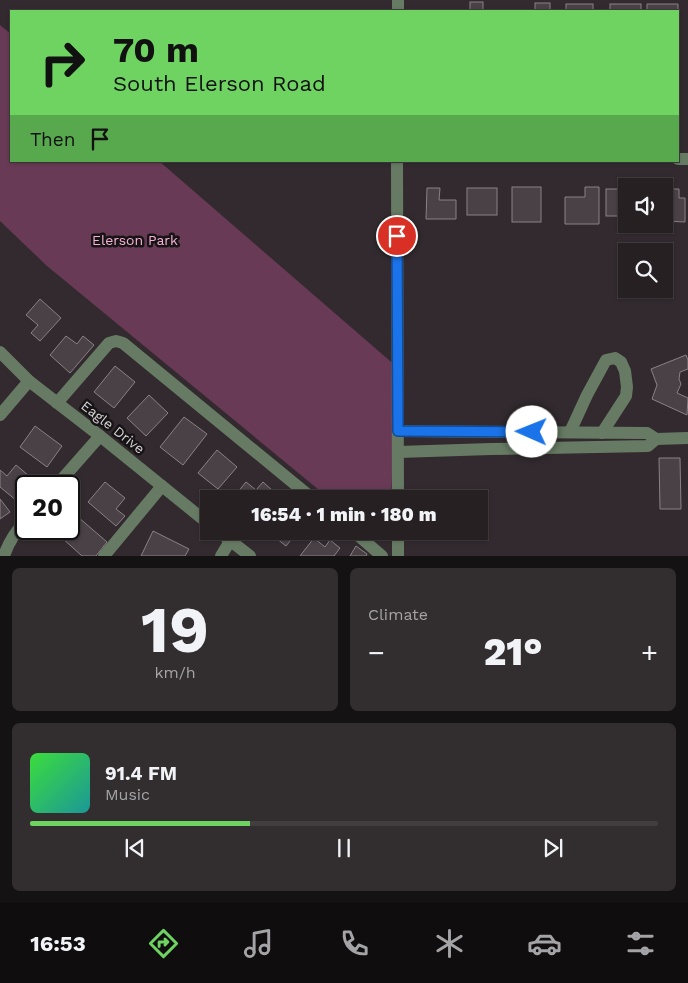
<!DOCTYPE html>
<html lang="en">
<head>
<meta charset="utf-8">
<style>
  body { margin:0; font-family:"Work Sans",sans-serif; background:#322d2f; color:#f1f3f6; height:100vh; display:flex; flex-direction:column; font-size:19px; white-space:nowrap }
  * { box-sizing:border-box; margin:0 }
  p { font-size:16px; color:#a4a3a5 }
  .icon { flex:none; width:28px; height:28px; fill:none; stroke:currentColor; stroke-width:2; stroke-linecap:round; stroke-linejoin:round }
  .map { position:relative; height:556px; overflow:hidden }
  .sheet { display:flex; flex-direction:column; gap:12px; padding:12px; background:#151213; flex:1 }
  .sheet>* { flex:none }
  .banner { position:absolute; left:10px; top:10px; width:669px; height:152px; border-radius:0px; box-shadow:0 1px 4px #0004,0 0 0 1px #423e40; background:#6ed361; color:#111; overflow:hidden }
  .fabs { position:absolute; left:618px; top:178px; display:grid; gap:10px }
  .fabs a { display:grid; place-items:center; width:55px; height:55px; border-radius:0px; background:#262022; box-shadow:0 1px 4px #0004,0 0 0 1px #423e40; font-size:25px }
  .speed { position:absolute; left:15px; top:475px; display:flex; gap:10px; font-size:25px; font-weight:700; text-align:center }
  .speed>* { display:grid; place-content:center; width:65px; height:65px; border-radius:50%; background:#262022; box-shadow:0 1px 4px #0004,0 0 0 1px #423e40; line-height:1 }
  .speed .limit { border:2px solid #111; border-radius:8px; background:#fff; color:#111 }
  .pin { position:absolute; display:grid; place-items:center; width:42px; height:42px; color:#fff; margin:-21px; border:2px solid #fff; border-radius:50%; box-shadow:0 1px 5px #0007 }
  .me { position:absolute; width:55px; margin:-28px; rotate:271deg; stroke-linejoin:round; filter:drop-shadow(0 0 4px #0008) }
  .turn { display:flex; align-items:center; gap:18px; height:105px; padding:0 20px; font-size:22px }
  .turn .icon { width:65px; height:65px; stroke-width:2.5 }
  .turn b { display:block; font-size:35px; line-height:42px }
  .then { display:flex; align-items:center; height:48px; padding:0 20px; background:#0003; gap:10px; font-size:19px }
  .big { font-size:38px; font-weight:800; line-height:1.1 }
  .sheet .tile { flex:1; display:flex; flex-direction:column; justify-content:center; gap:8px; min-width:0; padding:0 18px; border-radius:8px; background:#322d2f }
  .sheet .dial { align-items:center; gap:0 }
  .dial b { font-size:65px; line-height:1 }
  .song { display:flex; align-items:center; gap:15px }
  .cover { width:60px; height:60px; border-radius:8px; background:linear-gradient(135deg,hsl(120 70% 55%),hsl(180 70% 35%)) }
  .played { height:5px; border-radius:2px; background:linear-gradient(90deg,#6ed361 35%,#423e40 35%) }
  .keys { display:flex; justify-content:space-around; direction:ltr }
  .heat { display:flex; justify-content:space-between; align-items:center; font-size:28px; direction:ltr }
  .sheet .tiles { flex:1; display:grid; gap:12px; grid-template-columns:1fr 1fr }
  .tile:last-child { grid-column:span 2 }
  .trip { position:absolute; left:200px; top:490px; width:288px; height:50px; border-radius:0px; background:#262022; box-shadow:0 1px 4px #0004,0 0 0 1px #423e40; font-weight:800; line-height:50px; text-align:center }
  .menu { display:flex; height:80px; justify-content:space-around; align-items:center; background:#0f0d0e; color:#a4a3a5 }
  .menu .icon { width:35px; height:35px }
  .menu .current { color:#6ed361 }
  .menu b { font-size:22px; color:#f1f3f6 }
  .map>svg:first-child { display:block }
  .green { fill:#683a55 }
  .building { fill:#494145; stroke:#8a8185 }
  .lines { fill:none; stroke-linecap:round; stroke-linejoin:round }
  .minor { stroke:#677b64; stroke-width:12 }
  .route-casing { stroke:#114b97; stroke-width:12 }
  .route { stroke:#1a73e8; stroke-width:9 }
  .labels { text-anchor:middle; stroke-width:5; stroke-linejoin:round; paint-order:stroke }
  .park-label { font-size:14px; fill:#f8b0d7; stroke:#171415 }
  .street-label { font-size:14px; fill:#d8d3d6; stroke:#171415 }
</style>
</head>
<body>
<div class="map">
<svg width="688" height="556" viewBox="0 0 688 556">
  <rect width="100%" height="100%" fill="#322a2e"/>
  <path class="green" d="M0,25L11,34V161H159L397,367L391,499H330L47,266L0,221Z"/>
  <g class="building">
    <rect x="470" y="2" width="13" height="9"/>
    <rect x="535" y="3" width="15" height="8"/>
    <rect x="566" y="4" width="27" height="7"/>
    <rect x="610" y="4" width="31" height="7"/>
    <path d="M647,4H678V36V11H647Z"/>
    <rect x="512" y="187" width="29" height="35"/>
    <path d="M585,187H599V224H565V197H585Z"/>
    <path d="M427,188H440L439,200H456V219H426Z"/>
    <rect x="467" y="188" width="30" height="27"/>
    <rect x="606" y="189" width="20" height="27"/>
    <path d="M664,189H679V198H685V222L664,221Z"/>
    <path d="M40,299L61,318L40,341L31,333L38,325L26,315Z"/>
    <path d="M66,336L77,344L83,336L94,345L70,373L50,355Z"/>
    <path d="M686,355L688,360V369L680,372L679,379L681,384L677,393L688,398L687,415L652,399L657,385L651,369Z"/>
    <path d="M115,366L135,382L114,408L94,392Z"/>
    <path d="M149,395L168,413L146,436L127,418Z"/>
    <path d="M184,417L207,434L183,465L160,447Z"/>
    <path d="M35,426L62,446L47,467L20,447Z"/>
    <path d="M217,450L237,467L218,489L198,473Z"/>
    <path d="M659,458H680L681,509H660Z"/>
    <path d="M16,465L35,481L30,486H26V491L17,501L0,487V470L7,476Z"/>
    <path d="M105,482L125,498L116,509L125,516L116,526L88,502Z"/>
    <path d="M246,482L256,490L263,482L273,491L267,499H232Z"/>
    <path d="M0,499L10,512L0,519Z"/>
    <path d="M78,517L107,542L96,556H82L61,537Z"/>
    <path d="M153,531L189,549L185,556H141Z"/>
    <path d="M267,531H298L286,546Z"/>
    <path d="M314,538L325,547L330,540L340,548L334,556H300Z"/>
    <path d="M356,546L367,554L366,556H350Z"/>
  </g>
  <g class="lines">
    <g class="minor">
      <path d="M398,11V0"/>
      <path d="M678,159H688"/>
      <path d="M397,161L398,499"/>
      <path d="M0,352L29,381L100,436L209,524"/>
      <path d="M57,403L109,343L116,341L123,343L313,499"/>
      <path d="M0,415L29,381"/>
      <path d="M398,431L647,433L656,439L688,438"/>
      <path d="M570,432L587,395L606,360L615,358L621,362L625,371L627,387L626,396L602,433"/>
      <path d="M398,452L491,449L648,446L656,439"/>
      <path d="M56,486L100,436"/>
      <path d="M218,531L250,556"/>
      <path d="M353,531L382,556"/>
      <path d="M398,531V556"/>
      <path d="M4,556C8,543 17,530 26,520"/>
      <path d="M104,556L162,486"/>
      <path d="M221,556L230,541"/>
    </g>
  </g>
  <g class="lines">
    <defs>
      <path id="route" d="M397,236L398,431L532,432"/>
    </defs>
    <use href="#route" class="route-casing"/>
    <use href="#route" class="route"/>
  </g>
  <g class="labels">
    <g class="park-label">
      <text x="135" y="245">Elerson Park</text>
    </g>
    <g class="street-label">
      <text transform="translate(113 427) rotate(38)" y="5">Eagle Drive</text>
    </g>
  </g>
</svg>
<div class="fabs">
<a><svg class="icon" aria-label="sound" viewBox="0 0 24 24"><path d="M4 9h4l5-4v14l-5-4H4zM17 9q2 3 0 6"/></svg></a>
<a><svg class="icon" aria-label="search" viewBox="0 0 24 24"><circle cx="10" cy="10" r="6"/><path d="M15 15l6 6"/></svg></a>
</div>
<div class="speed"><div class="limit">20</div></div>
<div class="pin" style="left:397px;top:236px;background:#d93025"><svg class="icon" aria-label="arrive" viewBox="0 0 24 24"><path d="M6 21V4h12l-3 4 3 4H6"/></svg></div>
<svg class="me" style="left:532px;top:432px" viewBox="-20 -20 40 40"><circle r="19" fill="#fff"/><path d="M0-13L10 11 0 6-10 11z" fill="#1a73e8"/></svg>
<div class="trip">16:54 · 1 min · 180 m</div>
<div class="banner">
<div class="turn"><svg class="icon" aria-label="right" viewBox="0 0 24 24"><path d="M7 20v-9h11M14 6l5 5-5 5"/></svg><div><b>70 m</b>South Elerson Road</div></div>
<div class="then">Then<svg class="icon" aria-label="arrive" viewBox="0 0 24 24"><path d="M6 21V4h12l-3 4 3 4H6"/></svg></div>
</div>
</div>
<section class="sheet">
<div class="tiles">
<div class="tile dial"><b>19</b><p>km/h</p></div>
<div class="tile"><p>Climate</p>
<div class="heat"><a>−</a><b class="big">21°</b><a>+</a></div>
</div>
<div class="tile">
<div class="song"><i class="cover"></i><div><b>91.4 FM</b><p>Music</p></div></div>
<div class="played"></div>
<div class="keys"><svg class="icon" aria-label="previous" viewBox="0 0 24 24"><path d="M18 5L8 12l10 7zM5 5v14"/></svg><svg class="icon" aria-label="pause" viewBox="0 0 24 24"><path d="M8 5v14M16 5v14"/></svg><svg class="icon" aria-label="next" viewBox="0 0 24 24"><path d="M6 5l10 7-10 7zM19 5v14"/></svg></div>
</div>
</div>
</section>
<nav class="menu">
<b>16:53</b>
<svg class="icon current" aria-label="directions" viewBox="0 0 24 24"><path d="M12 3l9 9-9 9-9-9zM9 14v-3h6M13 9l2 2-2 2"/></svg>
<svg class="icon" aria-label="music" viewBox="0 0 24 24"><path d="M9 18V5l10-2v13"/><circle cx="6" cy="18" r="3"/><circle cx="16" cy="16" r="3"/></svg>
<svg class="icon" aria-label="phone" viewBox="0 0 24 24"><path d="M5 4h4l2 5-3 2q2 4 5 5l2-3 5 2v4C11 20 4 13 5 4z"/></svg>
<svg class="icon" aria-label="climate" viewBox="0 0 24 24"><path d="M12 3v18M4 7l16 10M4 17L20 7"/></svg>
<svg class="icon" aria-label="car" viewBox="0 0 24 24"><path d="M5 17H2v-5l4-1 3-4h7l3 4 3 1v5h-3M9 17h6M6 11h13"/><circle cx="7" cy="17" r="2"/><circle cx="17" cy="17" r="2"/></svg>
<svg class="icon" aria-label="filters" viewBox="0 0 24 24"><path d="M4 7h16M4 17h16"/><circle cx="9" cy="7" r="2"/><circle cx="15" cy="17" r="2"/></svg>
</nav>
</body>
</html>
